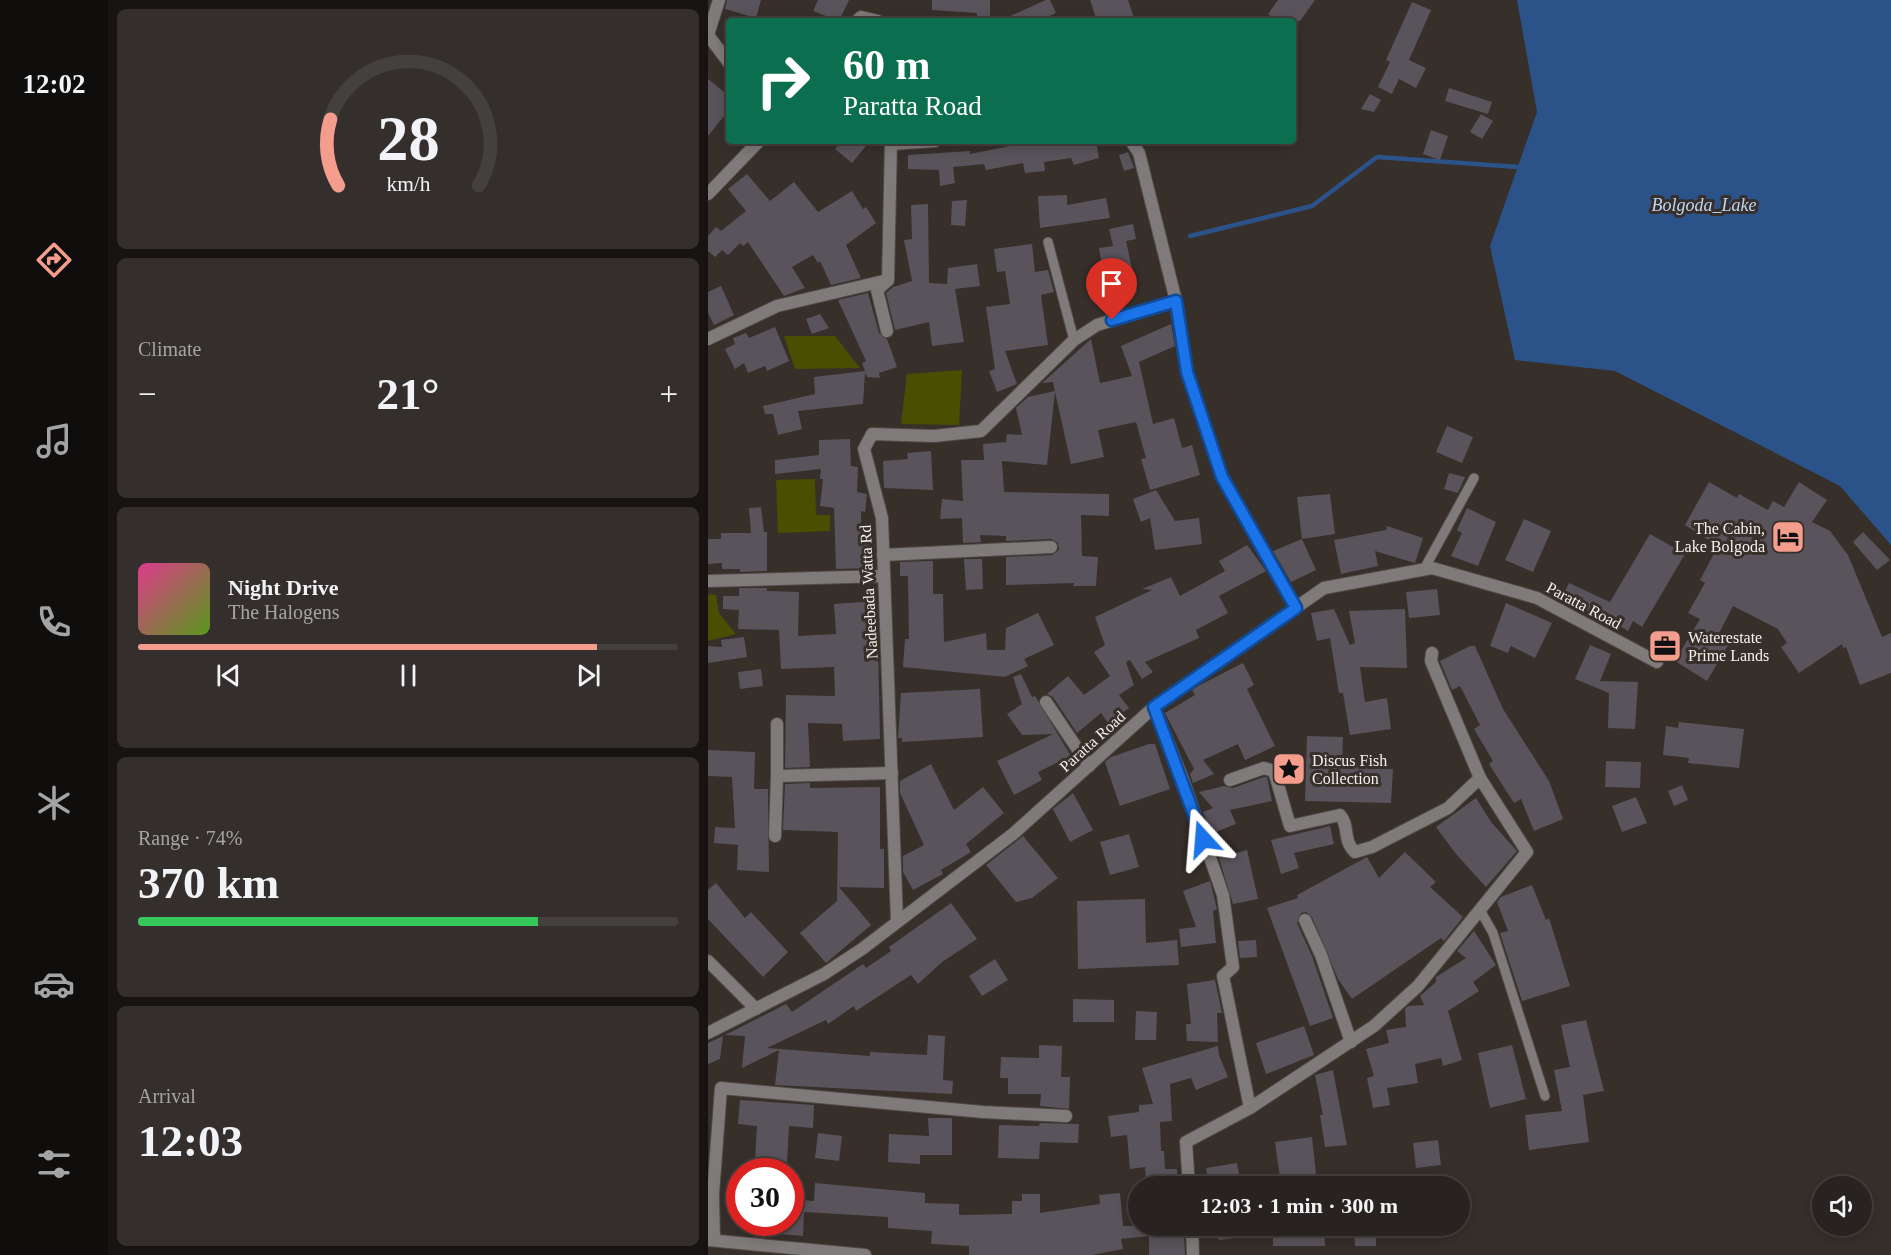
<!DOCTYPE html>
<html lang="en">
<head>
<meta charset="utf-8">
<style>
  body { margin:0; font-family:"Times New Roman",serif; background:#342f2d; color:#f1f3f6; height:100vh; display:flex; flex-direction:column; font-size:22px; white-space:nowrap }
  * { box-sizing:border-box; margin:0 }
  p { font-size:20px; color:#a5a4a5 }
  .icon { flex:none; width:33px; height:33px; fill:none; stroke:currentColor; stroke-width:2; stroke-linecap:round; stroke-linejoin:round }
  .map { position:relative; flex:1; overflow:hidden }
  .sheet { display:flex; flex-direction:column; gap:9px; padding:9px; background:#161312; width:600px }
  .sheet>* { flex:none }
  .banner { position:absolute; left:18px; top:18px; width:570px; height:126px; border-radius:6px; box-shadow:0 3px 15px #0003,0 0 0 2px #44403e; background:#0b6e4f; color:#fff; overflow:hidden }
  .fabs { position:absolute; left:1104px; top:1176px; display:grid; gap:12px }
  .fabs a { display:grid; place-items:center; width:60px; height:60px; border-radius:50%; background:#282320; box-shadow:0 3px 15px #0003,0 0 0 2px #44403e; font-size:30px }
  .speed { position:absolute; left:18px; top:1158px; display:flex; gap:12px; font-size:30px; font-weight:700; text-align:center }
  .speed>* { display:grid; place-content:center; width:78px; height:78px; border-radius:50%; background:#282320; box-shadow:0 3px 15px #0003,0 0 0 2px #44403e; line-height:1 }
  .speed .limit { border:9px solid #d22; background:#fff; color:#111 }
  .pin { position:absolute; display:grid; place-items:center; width:51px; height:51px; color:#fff; margin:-62px -26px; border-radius:50% 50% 50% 0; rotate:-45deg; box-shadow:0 0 6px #0007 }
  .pin .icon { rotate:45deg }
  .me { position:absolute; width:66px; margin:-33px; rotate:341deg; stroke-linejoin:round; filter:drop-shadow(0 0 4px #0008) }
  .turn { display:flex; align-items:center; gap:21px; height:126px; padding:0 18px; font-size:27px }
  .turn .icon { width:78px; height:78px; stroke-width:2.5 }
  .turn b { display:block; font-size:42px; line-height:51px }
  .big { font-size:45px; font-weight:800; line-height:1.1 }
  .sheet .tile { flex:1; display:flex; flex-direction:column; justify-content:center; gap:9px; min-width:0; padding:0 21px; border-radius:9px; background:#342f2d }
  .sheet .dial { align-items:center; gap:0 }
  .dial svg { height:156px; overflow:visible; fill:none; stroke:#44403e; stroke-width:7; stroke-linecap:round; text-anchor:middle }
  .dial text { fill:#f1f3f6; stroke:none }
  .song { display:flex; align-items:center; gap:18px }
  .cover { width:72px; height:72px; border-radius:9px; background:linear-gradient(135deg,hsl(330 70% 55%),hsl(90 70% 35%)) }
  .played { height:6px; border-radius:3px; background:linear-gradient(90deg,#f49d8c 85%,#44403e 85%) }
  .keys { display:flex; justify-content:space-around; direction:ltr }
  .heat { display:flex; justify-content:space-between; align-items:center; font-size:33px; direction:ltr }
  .charge { height:9px; border-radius:4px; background:linear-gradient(90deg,#34c759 74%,#44403e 0) }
  .trip { position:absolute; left:420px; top:1176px; width:342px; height:60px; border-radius:30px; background:#282320; box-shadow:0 3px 15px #0003,0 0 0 2px #44403e; font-weight:800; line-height:60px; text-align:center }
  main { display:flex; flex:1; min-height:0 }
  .menu { display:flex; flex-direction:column; width:108px; justify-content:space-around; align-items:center; background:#100e0d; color:#a5a4a5 }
  .menu .icon { width:42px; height:42px }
  .menu .active { color:#f49d8c }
  .menu b { font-size:27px; color:#f1f3f6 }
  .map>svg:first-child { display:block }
  .green { fill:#494e00 }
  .water { fill:#2b538a }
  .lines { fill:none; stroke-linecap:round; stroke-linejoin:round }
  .stream { stroke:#2b538a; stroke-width:4.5 }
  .building { fill:#59545b }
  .service-casing { stroke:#514a46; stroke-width:11 }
  .minor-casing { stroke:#514a46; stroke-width:14 }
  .service { stroke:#807b7b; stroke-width:9 }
  .minor { stroke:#807b7b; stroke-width:12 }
  .route-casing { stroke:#114b97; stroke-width:15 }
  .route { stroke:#1a73e8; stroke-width:10 }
  .labels { text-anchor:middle; stroke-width:6; stroke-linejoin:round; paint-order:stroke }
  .poi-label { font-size:16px; fill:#f7f2ef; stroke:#362f2a; text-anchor:start }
  .street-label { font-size:16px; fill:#f7f2ef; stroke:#362f2a }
  .water-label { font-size:18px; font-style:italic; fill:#bed6f7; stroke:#362f2a }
</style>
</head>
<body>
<main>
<nav class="menu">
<b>12:02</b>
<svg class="icon active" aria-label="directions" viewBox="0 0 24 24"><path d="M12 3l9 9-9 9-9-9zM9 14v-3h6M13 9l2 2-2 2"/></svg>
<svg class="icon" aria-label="music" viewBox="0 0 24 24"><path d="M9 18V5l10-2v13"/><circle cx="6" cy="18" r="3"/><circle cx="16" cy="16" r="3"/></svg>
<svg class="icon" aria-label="phone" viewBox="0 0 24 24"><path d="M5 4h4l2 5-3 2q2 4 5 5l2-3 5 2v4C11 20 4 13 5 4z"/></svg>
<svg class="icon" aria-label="climate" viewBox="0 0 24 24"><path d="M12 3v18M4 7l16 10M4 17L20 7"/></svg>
<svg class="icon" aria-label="car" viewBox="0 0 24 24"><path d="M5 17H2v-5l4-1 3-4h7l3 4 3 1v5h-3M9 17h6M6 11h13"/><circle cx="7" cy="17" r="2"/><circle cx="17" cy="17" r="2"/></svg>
<svg class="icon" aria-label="filters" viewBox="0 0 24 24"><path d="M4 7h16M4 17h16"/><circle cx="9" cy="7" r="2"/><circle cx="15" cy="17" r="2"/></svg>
</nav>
<section class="sheet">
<div class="tile dial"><svg viewBox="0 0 100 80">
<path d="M14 69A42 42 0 1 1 86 69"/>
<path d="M14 69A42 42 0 0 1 10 35" stroke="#f49d8c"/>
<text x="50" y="56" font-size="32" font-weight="700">28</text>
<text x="50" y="72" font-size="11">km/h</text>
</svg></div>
<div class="tile"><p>Climate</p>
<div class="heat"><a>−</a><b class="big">21°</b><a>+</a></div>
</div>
<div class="tile">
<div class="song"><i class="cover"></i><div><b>Night Drive</b><p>The Halogens</p></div></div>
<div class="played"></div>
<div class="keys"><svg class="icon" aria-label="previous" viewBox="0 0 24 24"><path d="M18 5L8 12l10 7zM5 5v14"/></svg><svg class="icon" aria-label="pause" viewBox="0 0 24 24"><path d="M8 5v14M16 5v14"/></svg><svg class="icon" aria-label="next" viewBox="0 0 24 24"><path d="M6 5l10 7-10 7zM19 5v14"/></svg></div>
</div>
<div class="tile"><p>Range · 74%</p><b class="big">370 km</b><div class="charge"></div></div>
<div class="tile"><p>Arrival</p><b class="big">12:03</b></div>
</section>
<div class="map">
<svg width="1183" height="1255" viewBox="0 0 1183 1255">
  <rect width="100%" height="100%" fill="#362f2a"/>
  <g class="green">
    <path d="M76,336H127L152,368L87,369Z"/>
    <path d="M254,370L251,425L193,424L199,374Z"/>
    <path d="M107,479L108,515H122V531L70,533L68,480Z"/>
    <path d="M0,594L8,595L11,613L28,634L0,641Z"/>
  </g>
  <path class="water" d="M809,0H1183V545L1132,486L907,371L807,360L782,246L829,112Z"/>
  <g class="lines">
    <path class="stream" d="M482,236L604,206L669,157L810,167"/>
  </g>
  <g class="building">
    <path d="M19,0H53L48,18L17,9Z"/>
    <path d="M110,0H141L131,21L105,11Z"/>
    <path d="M224,0H282V21H269V13L224,10Z"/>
    <path d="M338,0H342L348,13L331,21H291Z"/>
    <path d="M382,0H420L427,21H389Z"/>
    <path d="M570,0H607L592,21H570L560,14Z"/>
    <path d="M704,2L723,10L701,60L718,68L708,88L691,79L684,94L670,87L682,62L678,60Z"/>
    <path d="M0,79L21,96V110L0,136Z"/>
    <path d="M741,88L784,102L780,114L737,101Z"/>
    <path d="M662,94L673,100L666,112L653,109Z"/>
    <path d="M773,114L785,121L774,139L762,132Z"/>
    <path d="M723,130L740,136L732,160L715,154Z"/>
    <path d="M134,141H162L144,163L127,149Z"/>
    <path d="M312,141H388L391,158L366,165L363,158L336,162L337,171L317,173L315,163L278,170L276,164L245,167L247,183L232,186L231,170L200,169V155L262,151V154L312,144Z"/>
    <path d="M420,152L426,168L416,171L411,155Z"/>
    <path d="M39,174L62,201L86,182L110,212L144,191L155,209L158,207L168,223L138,245L153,278L123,285L112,261L110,263L105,255L84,267L97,288L76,296L40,242L35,246L32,243L20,255L14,250L7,257L0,251V236L8,227L13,231L38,211L20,189Z"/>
    <path d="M359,195V205L398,198L402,218L332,228L330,196Z"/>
    <path d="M259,200L257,226L243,225L244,201Z"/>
    <path d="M220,204L221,283L239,284L240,268L269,264L272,286L247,289L256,342L224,346L221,322L187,330L178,293L185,287L204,281L196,240L204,239L203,205Z"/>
    <path d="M425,224L428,239L418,241L429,292L399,299L391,248L405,246L401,229Z"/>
    <path d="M324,244L327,272L340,270L346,292L333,295L340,345L297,351L309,384L289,392L281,371L287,369L278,307L302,304L297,271L289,272L286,249Z"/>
    <path d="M13,286L26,315L6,325L0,313V292Z"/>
    <path d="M160,293L171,333L179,339L189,367L171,373L172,378L159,377L157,372L155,404L90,411L94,429L70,435L65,414H57L55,406L107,394L106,377L157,371L154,363L158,361L130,300Z"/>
    <path d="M112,314L121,328L104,334L98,319Z"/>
    <path d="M463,324L467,346L431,362L445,424L466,418L474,448L484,445L492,475L442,490L433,459L438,458L428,422L390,430L396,457L363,464L347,392L339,465L294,461L296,492L401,494V516L373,515L374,556L390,557L388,586H365L366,583L298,585V557L344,555L351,550L350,543L343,539L298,541V536L272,535L273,542L255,543L254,518L232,519L234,499L255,501L253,460H276L275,444L298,442L299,434L314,435L308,408L320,397L347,391L345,382L334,383L383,339L392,383L424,376L413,346Z"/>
    <path d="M67,327L81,361L59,371L57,366L40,373L36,363L27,369L17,349L27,344L25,338L38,333L41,338Z"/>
    <path d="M739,426L765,437L754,463L728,452Z"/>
    <path d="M142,439L143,466L150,467L149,492L159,494L157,512L153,511V542L166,541L167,568L128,569L126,508L112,506L115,479H112L113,469L67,474V460L111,455V440Z"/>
    <path d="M223,451L225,490L176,488L175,461L200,459L199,453Z"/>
    <path d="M741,473L757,477L750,493L736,489Z"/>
    <path d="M1001,482L1029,498L1031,494L1060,510L1065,501L1076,507L1091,482L1119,500L1104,522L1122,531L1140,555L1174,637L1183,633V673L1152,685L1138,647L1135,648L1134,644L1091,673L1073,647L1079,643L1070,629L1025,606L1010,635L1022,642L999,681L967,661L992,619L980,613L997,583L992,580L1010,546L977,525Z"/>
    <path d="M448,490L467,521L491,518L494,544L447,550L442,518L433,522L425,499Z"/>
    <path d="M622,494L627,534L594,539L589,497Z"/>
    <path d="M53,507L56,532H59V571L32,572V569H14V563L0,564V539H13V533H43L41,508Z"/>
    <path d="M759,508L788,522L770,566L743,556L754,533L749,530Z"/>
    <path d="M816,519L843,531L825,572L797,560Z"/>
    <path d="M679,526L715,538L707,563L667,551L670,566L633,574L626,540L678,530Z"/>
    <path d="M1155,532L1182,560L1169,570L1145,542Z"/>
    <path d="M942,534L977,554L934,627L925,621L920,631L885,610L883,615L852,601L861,583L902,602Z"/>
    <path d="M594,539L608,570L583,582L565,551Z"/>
    <path d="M539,545L558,571L511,596L520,613L488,630L491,638L437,662L445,672L434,679L422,660L418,662L426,685L411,695L421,708L400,723L393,713L369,733L345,697L339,694L360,676L376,695L402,676L386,652L397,645L387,617L444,590L434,589L463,577L472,596L517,571L511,561Z"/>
    <path d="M256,559H274L275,589L258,590Z"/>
    <path d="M225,561V594H235L236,642L278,633L279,650H297L298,628L330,613L346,645L316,659L320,666L297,677L195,667L197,639H201L200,576H192V562Z"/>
    <path d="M31,588H59V591L91,592L90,636L128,634L126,604L169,601L172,739L135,741L134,724L100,723L102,767L77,768L78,695L127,696L126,667L73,669L71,630L30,629L31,610L15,609V596H31Z"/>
    <path d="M729,589L732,615L701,618L698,592Z"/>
    <path d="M798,603L844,623L827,658L803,646L800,653L782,646Z"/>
    <path d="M626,609L642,645L647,643L641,611L697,609L699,668L652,667L657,702L679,698L683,729L642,735L635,693H631L622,638L609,641L603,613Z"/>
    <path d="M36,637L39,657L0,663V646L14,647L13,640Z"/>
    <path d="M882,645L903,654L892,681L930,682L927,729L900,728L901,693L867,679Z"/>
    <path d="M762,646H767L795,709L841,781L855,819L826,831L813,799L806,803L781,764L785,761L766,729L772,725L752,686L744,690L732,661Z"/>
    <path d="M535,663L546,685L539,689L567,746L537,760L530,744L495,760L506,774L485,783L482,774L486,769L457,713L487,695L484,690L492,685Z"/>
    <path d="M53,669L55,686L32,689L30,672Z"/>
    <path d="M313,674L324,697L327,696L363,756L330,772L334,780L306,795L289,761L345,734L314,735L299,714L314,704L305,677Z"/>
    <path d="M272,689L275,737L194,742V738H190L193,693Z"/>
    <path d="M971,722L1036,729L1031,768L980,763L981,758L955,755L958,726L970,728Z"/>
    <path d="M599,736L635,737L634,765L685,769L683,803L597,801Z"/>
    <path d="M441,744H447L462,789L412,806L397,762L403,757Z"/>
    <path d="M0,750L47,752L46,789H60L61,872L29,870L30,845L6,843L7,827L27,828L24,777L0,776Z"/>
    <path d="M898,761L933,762L932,788L897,787Z"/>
    <path d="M223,764L246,810L275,787L296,813L258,844L263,852L233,870L235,874L205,890L195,872V856L216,845L192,793V781Z"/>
    <path d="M556,777H559L564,801L522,810L528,824L503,834L495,812L505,808L491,792L516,786L525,788Z"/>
    <path d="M102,783V788L172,787V849H176V888L131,887L163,925L118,963L92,933L129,901L130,832L75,830L77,784Z"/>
    <path d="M974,785L980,800L966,806L960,791Z"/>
    <path d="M365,793L385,830L362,842L345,809Z"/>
    <path d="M928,797L939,823L914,832L904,806Z"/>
    <path d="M768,798L783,822L809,851L778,887L748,854L728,827Z"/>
    <path d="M622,826L626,844L586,853L591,868L573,874L563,840Z"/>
    <path d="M421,834L431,867L402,875L392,842Z"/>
    <path d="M315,836L350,878L324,898L308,902L278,865Z"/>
    <path d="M539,850L550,899L525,904L511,858Z"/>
    <path d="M697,852L728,882L722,887L755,917L736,941L733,938L644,999L630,979L604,917L598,912L593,913L589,923L604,956L625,1018L602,1026L559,908L590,898L589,895L659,857L671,878Z"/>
    <path d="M502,881L509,909L505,911L508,943L473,947L471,929L488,927L475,891Z"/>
    <path d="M8,883L37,918L43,912L80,952L55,977L0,919V890Z"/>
    <path d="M824,885L838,920L841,918L862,986L814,1001L792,933L800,931L789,902L793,897Z"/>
    <path d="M437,899L438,943L469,940L471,965L370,969L369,901Z"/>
    <path d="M243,903L269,939L234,962L210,984L203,975L148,1011L146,1006L120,1024L118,1020L59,1048L162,1056V1052L219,1055L220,1035L237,1036L235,1080L245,1081L244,1094L67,1085L71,1050L34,1068L37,1036L17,1035L78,1004L84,1012L155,964L158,968L183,951L181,947Z"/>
    <path d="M766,931L788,965L765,982L771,991L740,1011L754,1060L735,1066L733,1058L707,1064L710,1083L679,1088L682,1105L665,1108L659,1078L666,1076L658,1049L681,1043L678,1030L698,1027L697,1009L700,1006L716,1005L712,996L728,982V977L758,958L749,951Z"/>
    <path d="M548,940L549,957L532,958L530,941Z"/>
    <path d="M287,959L300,980L274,996L261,976Z"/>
    <path d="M507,980L514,1013H509L510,1042L479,1041L478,1024H483L479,984Z"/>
    <path d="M365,999L406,1000V1022H365Z"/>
    <path d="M428,1011L449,1012L448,1040H427Z"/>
    <path d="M878,1020L896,1091L875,1095L881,1142L821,1150L817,1115L854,1111L846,1070L862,1067L853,1025Z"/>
    <path d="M596,1026L606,1055L558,1074L548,1043Z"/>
    <path d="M15,1036L12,1059L0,1064V1043Z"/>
    <path d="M331,1045L354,1046L353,1077H362L361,1109L332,1106L333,1094H300V1078H292L293,1057L331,1058Z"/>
    <path d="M804,1045L818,1099L782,1108L770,1053Z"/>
    <path d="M510,1046L511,1055L520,1077L488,1090L483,1078L462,1084L464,1121L452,1122L453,1151H456L457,1169H469L470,1186H438L437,1167L422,1169L419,1135L403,1137L400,1116L431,1112V1105L445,1104L434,1068Z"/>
    <path d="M625,1070L639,1145L617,1147L612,1115H615L607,1075Z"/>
    <path d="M32,1100L106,1105L105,1128L81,1126L79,1162L47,1160L49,1126L30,1124Z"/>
    <path d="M220,1118H244V1155H212V1164L180,1162L181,1134L221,1136Z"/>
    <path d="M332,1123L371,1124L370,1143L332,1142L331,1159L290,1158L291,1125L331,1126Z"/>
    <path d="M110,1133L134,1136L131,1161L107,1158Z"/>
    <path d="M604,1137L608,1174L572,1178L567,1142Z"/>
    <path d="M730,1140L733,1165L708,1168L705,1143Z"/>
    <path d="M529,1163L533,1186H501L498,1168Z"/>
    <path d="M107,1183L217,1193V1203L251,1204V1215L304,1214V1201H314V1194H332V1213L392,1204L391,1195L412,1193L415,1226H467V1233L476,1232L477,1255H441V1236L413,1239L415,1249L384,1255H261V1246L223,1244L224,1231L180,1228V1217L96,1212L95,1236L47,1232L48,1222H82V1199L106,1201Z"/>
    <path d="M508,1226H560V1233L511,1240Z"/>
    <path d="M565,1226H616L617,1246H565Z"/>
    <path d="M646,1226H668V1246H647Z"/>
  </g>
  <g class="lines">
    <defs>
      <g id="service">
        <path d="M340,242L366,340"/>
        <path d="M715,571L766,478"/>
        <path d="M772,910L785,933L837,1096"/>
      </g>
      <g id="minor">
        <path d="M11,0L0,35L21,63"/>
        <path d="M149,21L153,17L170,21"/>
        <path d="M423,141L431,153L468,301L479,372L514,477L588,608"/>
        <path d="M183,144L227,141"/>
        <path d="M0,194L51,141"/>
        <path d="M179,281L169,290L179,331"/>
        <path d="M0,339L69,306L180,280L183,141"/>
        <path d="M175,555L343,547"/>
        <path d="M0,581L176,576"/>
        <path d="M338,702L381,766"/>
        <path d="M446,707L474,777L515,895L525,967L515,976L542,1108L478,1142L481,1186"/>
        <path d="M69,724V776L184,773"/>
        <path d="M522,780L556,768L566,771L582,826L632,815C642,826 634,840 647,852L664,847L740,808L772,778"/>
        <path d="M67,836L69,776"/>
        <path d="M597,920L613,955L643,1042"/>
        <path d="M189,921L174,518L156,449L164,434L226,436L273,431L366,340L389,325L468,301"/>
        <path d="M0,961L48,1009"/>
        <path d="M0,1033L116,974L154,949L305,834L446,707L616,588L724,568L829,598L949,662"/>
        <path d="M542,1108L666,1026L710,986L819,852L772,778L723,661L724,653"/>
        <path d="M484,1226L485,1255"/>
        <path d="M0,1240L157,1255"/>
        <path d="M6,1240L5,1194L13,1088L275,1112L358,1116"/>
      </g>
    </defs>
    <use href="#service" class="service-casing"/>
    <use href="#minor" class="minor-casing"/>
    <use href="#service" class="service"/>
    <use href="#minor" class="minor"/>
  </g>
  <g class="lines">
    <defs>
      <path id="route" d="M404,320L468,301L479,372L514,477L588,608L446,707L495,839"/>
    </defs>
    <use href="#route" class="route-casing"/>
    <use href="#route" class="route"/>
  </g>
  <defs>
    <symbol id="hotel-square" viewBox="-11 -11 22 22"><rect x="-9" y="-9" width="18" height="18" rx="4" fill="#f49d8c" stroke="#362f2a"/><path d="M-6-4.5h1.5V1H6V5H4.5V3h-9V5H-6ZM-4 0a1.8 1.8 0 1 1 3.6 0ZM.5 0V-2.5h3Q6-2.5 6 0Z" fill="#111"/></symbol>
    <symbol id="office-square" viewBox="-11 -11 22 22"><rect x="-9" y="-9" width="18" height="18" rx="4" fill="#f49d8c" stroke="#362f2a"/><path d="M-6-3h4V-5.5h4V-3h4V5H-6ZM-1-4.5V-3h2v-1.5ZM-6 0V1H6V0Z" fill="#111"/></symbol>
    <symbol id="sight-square" viewBox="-11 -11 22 22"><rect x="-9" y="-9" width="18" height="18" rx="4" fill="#f49d8c" stroke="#362f2a"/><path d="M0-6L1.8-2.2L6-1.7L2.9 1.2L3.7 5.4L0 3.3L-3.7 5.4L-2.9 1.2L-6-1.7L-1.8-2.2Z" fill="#111"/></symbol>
  </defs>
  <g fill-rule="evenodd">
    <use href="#hotel-square" x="1061" y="518" width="38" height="38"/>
    <use href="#office-square" x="938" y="627" width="38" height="38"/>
    <use href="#sight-square" x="562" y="750" width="38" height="38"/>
  </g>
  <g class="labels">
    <g class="poi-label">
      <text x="1057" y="534" text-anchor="end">The Cabin,<tspan x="1057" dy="18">Lake Bolgoda</tspan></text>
      <text x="980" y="643">Waterestate<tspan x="980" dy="18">Prime Lands</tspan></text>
      <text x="604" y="766">Discus Fish<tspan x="604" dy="18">Collection</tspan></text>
    </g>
    <g class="street-label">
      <text transform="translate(160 592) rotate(-93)" y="6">Nadeebada Watta Rd</text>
      <text transform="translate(876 605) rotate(28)" y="6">Paratta Road</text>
      <text transform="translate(384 741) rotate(-42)" y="6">Paratta Road</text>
    </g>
    <g class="water-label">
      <text x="996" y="211">Bolgoda_Lake</text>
    </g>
  </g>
</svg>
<div class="fabs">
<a><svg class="icon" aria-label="sound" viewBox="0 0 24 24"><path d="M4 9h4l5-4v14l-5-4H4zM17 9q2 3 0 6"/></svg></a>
</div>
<div class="speed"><div class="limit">30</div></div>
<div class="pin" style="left:404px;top:320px;background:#d93025"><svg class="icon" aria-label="arrive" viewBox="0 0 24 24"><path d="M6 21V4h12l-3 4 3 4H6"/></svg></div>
<svg class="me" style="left:495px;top:839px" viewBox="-20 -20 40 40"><path d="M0-17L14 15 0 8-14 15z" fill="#1a73e8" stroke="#fff" stroke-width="4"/></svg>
<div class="trip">12:03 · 1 min · 300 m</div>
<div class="banner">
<div class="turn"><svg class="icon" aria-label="right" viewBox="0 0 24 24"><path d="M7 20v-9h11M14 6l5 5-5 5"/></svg><div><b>60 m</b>Paratta Road</div></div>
</div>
</div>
</main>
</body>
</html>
